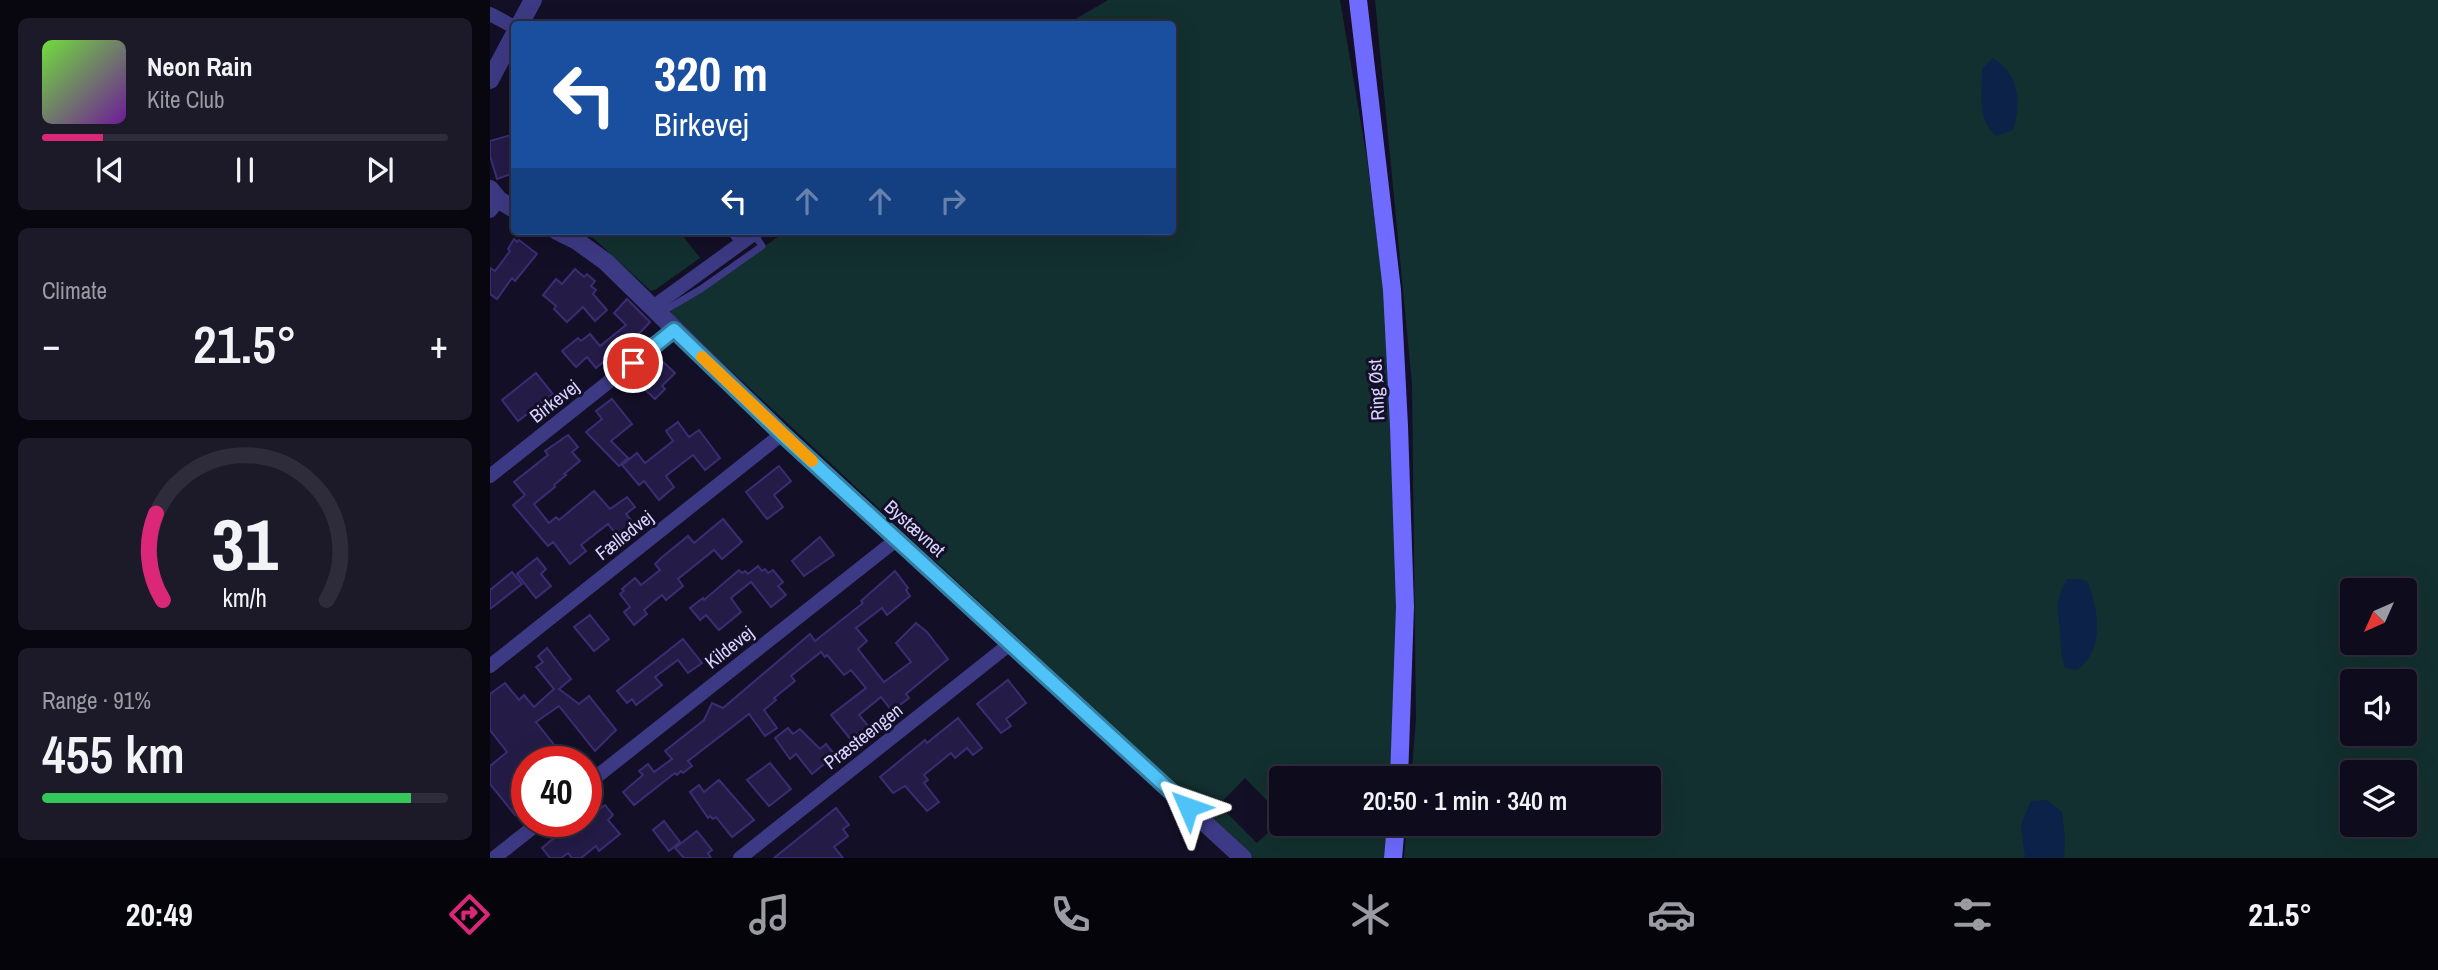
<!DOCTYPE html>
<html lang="en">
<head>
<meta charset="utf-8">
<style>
  body { margin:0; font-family:"Archivo Narrow",sans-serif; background:#1c1929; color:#f1f3f6; height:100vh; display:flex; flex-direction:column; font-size:26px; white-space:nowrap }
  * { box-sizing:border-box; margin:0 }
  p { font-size:23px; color:#9b9ba3 }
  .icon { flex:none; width:38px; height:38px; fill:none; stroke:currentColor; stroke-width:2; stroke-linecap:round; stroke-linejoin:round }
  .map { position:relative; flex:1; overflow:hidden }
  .panel { display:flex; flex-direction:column; gap:18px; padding:18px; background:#08060f; width:490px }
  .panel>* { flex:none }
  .hud { position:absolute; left:21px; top:21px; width:665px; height:214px; border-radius:7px; box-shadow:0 7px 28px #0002,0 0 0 2px #2e2b3b; background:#1a4fa0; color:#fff; overflow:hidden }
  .needle { width:46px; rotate:225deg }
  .buttons { position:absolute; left:1850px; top:578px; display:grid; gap:14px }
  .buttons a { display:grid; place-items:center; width:77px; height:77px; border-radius:7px; background:#0e0b1c; box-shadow:0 7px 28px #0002,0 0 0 2px #2e2b3b; font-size:35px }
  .speed { position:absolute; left:21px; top:746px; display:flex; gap:14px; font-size:35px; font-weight:700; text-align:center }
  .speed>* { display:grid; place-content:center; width:91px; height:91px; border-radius:50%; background:#0e0b1c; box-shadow:0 7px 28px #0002,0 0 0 2px #2e2b3b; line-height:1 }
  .speed .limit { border:10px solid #d22; background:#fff; color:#111 }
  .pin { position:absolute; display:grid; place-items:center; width:60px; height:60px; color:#fff; margin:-30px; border:4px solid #fff; border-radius:50%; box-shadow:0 2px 7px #0007 }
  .me { position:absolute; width:77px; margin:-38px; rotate:313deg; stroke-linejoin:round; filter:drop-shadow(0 0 5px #0008) }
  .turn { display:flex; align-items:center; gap:24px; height:147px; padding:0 28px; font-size:32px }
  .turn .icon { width:91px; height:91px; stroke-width:2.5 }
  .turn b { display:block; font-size:49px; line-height:60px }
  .lanes { display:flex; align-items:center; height:66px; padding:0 28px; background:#0003; justify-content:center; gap:35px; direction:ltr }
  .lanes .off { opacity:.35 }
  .big { font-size:52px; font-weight:600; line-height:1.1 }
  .panel .card { flex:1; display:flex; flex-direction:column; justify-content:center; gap:10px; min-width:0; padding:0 24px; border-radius:10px; background:#1c1929 }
  .panel .dial { align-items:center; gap:0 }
  .dial svg { height:182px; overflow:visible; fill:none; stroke:#2e2b3b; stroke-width:7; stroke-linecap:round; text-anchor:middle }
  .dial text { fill:#f1f3f6; stroke:none }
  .song { display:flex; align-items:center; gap:21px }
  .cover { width:84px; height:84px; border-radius:10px; background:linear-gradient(135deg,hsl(100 70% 55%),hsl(280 70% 35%)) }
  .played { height:7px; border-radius:4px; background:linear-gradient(90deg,#db2777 15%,#2e2b3b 15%) }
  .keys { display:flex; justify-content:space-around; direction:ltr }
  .heat { display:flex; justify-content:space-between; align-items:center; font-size:38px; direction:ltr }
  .charge { height:10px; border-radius:5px; background:linear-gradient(90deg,#34c759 91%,#2e2b3b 0) }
  .trip { position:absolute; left:779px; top:766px; width:392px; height:70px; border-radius:7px; background:#0e0b1c; box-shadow:0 7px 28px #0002,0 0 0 2px #2e2b3b; font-weight:600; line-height:70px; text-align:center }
  .tab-bar { display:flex; height:112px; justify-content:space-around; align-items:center; background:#06040b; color:#9b9ba3 }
  .tab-bar .icon { width:49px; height:49px }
  .tab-bar .active { color:#db2777 }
  .tab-bar b { font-size:32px; color:#f1f3f6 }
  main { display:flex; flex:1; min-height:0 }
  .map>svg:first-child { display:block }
  .green { fill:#12302f; fill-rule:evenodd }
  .water { fill:#0c2248 }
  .building { fill:#241b47; stroke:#3b2d73; stroke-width:2 }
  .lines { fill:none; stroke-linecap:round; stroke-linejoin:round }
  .service { stroke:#3d3a85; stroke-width:7 }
  .minor { stroke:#3d3a85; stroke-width:14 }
  .tertiary { stroke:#3d3a85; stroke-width:18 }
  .secondary { stroke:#6f6bff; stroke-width:18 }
  .route-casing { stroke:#337fa1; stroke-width:18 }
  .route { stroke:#4fc3f7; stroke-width:12 }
  .slow { stroke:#f59e0b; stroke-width:12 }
  .labels { text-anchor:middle; stroke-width:6; stroke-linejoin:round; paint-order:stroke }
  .street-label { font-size:19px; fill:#d9d4ff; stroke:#130f26 }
</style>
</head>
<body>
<main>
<section class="panel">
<div class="card">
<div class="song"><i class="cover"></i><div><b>Neon Rain</b><p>Kite Club</p></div></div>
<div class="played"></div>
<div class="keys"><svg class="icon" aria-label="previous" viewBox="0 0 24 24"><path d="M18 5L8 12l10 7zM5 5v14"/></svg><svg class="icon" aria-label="pause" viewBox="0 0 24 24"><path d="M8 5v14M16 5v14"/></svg><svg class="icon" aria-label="next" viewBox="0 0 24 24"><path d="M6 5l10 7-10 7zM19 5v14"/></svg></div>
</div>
<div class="card"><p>Climate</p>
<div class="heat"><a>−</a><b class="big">21.5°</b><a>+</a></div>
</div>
<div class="card dial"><svg viewBox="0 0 100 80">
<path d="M14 69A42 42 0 1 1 86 69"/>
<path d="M14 69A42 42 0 0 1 11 31" stroke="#db2777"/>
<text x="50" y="56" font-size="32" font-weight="700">31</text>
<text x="50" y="72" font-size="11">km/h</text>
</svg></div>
<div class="card"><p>Range · 91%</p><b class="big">455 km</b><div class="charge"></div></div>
</section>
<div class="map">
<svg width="1948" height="858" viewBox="0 0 1948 858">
  <rect width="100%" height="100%" fill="#130f26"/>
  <g class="green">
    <path d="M618,0H850L877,159L894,292L909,607L900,779H791V815L755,778L729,805L767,843L791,820V824H897L894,858H764L177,311L228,280L296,231H682V24H577Z"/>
    <path d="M885,0H1948V858H914L917,824H1158V779H921L926,720L922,384ZM1862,590H1914V642H1862ZM1862,681H1914V733H1862ZM1862,772H1914V824H1862Z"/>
    <path d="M91,231H189L210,258L165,290L161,291L101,236Z"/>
  </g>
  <g class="water">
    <path d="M1503,58C1529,74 1532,103 1523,130L1506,136C1487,118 1492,94 1492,69Z"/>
    <path d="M1577,579H1590L1598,582C1608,611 1616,649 1587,670L1575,668C1571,656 1571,647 1570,634C1569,609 1563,604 1577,579Z"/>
    <path d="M1557,800L1572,812L1575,836L1574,858H1535L1531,824L1541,801Z"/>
  </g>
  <g class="building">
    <path d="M21,135L24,144V173L7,179L0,156V141Z"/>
    <path d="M24,239L27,242L29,240L47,254L25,281L22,278L7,299L0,294V268L5,271L20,251L18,249Z"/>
    <path d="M85,269L94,277L97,274L105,281L101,286L106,290L103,294L117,310L105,321L93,307L77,322L64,309L66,306L53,295L66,279L72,284Z"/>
    <path d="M137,299L160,322L144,339L147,342L135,351L131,347L106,368L97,357L86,367L72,351L88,338L91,341L100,334L110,346L136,325L124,313Z"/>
    <path d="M170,359L185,373L172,386L175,389L165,399L147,382Z"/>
    <path d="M46,373L63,394L28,421L12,400Z"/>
    <path d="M122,399L142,424L121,441L138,458L129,466L96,432L112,419L106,411Z"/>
    <path d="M188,422L199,437L209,430L230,458L215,470L203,455L176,476L184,487L169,500L154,481L149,485L132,465L147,453L155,463L183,441L176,431Z"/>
    <path d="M78,435L88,447L82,452L90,461L74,474L76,475L64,485L65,487L44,504L59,523L66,517L69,520L104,491L120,509L137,497L145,507L136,514L145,525L129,538L118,524L91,545L96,551L80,564L63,542L58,546L23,505L35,495L24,482L58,455L55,451Z"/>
    <path d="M289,466L301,481L284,495L293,507L277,519L256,492Z"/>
    <path d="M233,519L252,542L232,559L224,550L188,579L193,586L176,600L172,595L154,610L157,614L144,625L134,612L140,607L130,594L134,591L132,589L145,578L151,585L170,570L165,564L171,558L198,536L204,543Z"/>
    <path d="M330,537L344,555L314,576L302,561Z"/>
    <path d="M47,558L56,569L51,574L61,586L46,598L27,574Z"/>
    <path d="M268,566L272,571L275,569L278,573L283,570L293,582L288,586L296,595L281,607L261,582L241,598L251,612L229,630L216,615L210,620L200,608L213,598L214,600L249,570L252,573L255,571L258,574Z"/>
    <path d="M405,571L418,588L416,590L420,596L397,615L392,608L366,628L377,641L368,649L394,682L421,662L406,643L426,623L437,632L458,659L416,694L419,698L402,711L391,697L369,715L379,727L362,741L341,715L376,688L361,670L354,675L337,655L335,657L331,652L301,676L305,681L284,698L286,700L274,710L287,728L275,736L259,714L198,761L202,766L193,773L191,771L187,775L185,773L144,805L133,792L153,775L149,771L158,764L164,772L182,759L175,751L214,720L222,703L233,708L320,634L325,641L373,603L371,601Z"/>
    <path d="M22,572L32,584L0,609V590Z"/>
    <path d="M100,615L119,639L104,651L84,627Z"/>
    <path d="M193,639L212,663L198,673L188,660L165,677L172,685L146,705L142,699L137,703L127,691Z"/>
    <path d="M57,648L81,679L69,689L89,704L99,696L126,730L105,751L69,706L46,722L77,761H37V806L25,815L0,784V766L17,752L0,730V694L15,683L29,700L34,695L44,707L64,689L46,667L53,662L48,656Z"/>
    <path d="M518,680L536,703L516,719L521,726L511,733L487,704Z"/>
    <path d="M468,718L492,748L483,755L477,748L465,758L461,753L434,775L438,780L434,783L449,802L437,811L415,786L403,793L390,777L435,740L437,743Z"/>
    <path d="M298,728L303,734L310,729L330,749L336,744L345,755L322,774L306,754L300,759L285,738Z"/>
    <path d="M280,763L301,789L279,806L257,780Z"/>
    <path d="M229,780L264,820L242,837L226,817L223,819L220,816L218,818L200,792L209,785L214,792Z"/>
    <path d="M115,805L123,815L118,820L130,834L109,851L106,846L91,858H82L78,853L71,858H60L52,848L85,821H96V818Z"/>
    <path d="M346,808L359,825L353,829L358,836L344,847L353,858H284Z"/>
    <path d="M174,821L190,842L179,851L163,830Z"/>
    <path d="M207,831L222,850L218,853L221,858H194L185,848Z"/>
  </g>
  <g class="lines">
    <g class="service">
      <path d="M240,231L250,244"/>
      <path d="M170,313L211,289L272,246L264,234"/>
    </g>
    <g class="minor">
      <path d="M0,14L24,27"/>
      <path d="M0,211L9,200"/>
      <path d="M163,307L268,231"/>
      <path d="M0,476L184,330"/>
      <path d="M0,666L292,434"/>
      <path d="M96,785L406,540"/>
      <path d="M4,858L51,821"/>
      <path d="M250,858L521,643"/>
    </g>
    <g class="tertiary">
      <path d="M30,24L43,0"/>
      <path d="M0,80L24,35"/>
      <path d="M0,189L9,200L24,209"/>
      <path d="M67,231L87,241L116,262L292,434L753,858"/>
    </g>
    <g class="secondary">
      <path d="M868,0L902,290L909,426L915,607L909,779"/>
      <path d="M903,858L906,824"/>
    </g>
  </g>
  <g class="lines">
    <defs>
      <path id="route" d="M143,363L184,330L292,434L698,807"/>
    </defs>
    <use href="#route" class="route-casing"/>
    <use href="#route" class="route"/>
    <path class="slow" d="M212,357L322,461"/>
  </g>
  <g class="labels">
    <g class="street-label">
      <text transform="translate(886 390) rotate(-93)" y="7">Ring Øst</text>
      <text transform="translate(64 401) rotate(-38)" y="7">Birkevej</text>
      <text transform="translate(425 528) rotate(42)" y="7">Bystævnet</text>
      <text transform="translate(134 535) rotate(-38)" y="7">Fælledvej</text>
      <text transform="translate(239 647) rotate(-38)" y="7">Kildevej</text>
      <text transform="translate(373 736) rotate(-38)" y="7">Præsteengen</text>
    </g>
  </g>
</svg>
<div class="buttons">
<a><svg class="needle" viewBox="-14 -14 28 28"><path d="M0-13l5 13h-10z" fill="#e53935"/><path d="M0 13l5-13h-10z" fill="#9b9ba3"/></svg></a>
<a><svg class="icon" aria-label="sound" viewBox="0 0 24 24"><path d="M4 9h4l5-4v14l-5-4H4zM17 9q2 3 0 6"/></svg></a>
<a><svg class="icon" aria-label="layers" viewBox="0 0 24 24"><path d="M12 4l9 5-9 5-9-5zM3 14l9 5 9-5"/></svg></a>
</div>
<div class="speed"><div class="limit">40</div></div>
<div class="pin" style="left:143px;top:363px;background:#d93025"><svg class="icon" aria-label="arrive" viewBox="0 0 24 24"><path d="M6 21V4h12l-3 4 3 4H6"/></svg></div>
<svg class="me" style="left:698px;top:807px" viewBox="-20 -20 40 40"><path d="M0-17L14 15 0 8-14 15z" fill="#4fc3f7" stroke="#fff" stroke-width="4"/></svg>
<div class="trip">20:50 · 1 min · 340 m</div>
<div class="hud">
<div class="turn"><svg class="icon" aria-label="left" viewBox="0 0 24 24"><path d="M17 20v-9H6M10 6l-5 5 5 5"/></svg><div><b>320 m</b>Birkevej</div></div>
<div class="lanes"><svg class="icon" aria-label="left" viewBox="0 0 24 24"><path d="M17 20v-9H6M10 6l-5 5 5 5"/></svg><svg class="icon off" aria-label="ahead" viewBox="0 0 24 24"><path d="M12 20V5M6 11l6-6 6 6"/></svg><svg class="icon off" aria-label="ahead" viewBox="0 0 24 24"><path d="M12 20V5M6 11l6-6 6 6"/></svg><svg class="icon off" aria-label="right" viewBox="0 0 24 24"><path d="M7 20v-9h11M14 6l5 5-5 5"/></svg></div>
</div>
</div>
</main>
<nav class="tab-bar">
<b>20:49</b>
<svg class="icon active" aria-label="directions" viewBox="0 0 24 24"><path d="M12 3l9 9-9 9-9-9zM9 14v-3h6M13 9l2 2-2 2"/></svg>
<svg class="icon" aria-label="music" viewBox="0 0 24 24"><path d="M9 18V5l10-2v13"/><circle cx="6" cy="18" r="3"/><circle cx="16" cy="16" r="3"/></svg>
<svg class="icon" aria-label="phone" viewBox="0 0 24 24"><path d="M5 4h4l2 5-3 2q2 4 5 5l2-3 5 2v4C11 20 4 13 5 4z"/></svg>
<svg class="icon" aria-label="climate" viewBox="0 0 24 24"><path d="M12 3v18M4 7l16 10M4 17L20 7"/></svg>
<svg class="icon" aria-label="car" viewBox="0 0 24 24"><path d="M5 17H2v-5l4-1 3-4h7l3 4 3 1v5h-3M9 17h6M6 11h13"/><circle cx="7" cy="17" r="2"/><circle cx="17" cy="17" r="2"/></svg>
<svg class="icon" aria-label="filters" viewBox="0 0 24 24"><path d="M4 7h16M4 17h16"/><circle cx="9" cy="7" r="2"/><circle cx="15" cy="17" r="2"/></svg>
<b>21.5°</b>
</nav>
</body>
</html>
